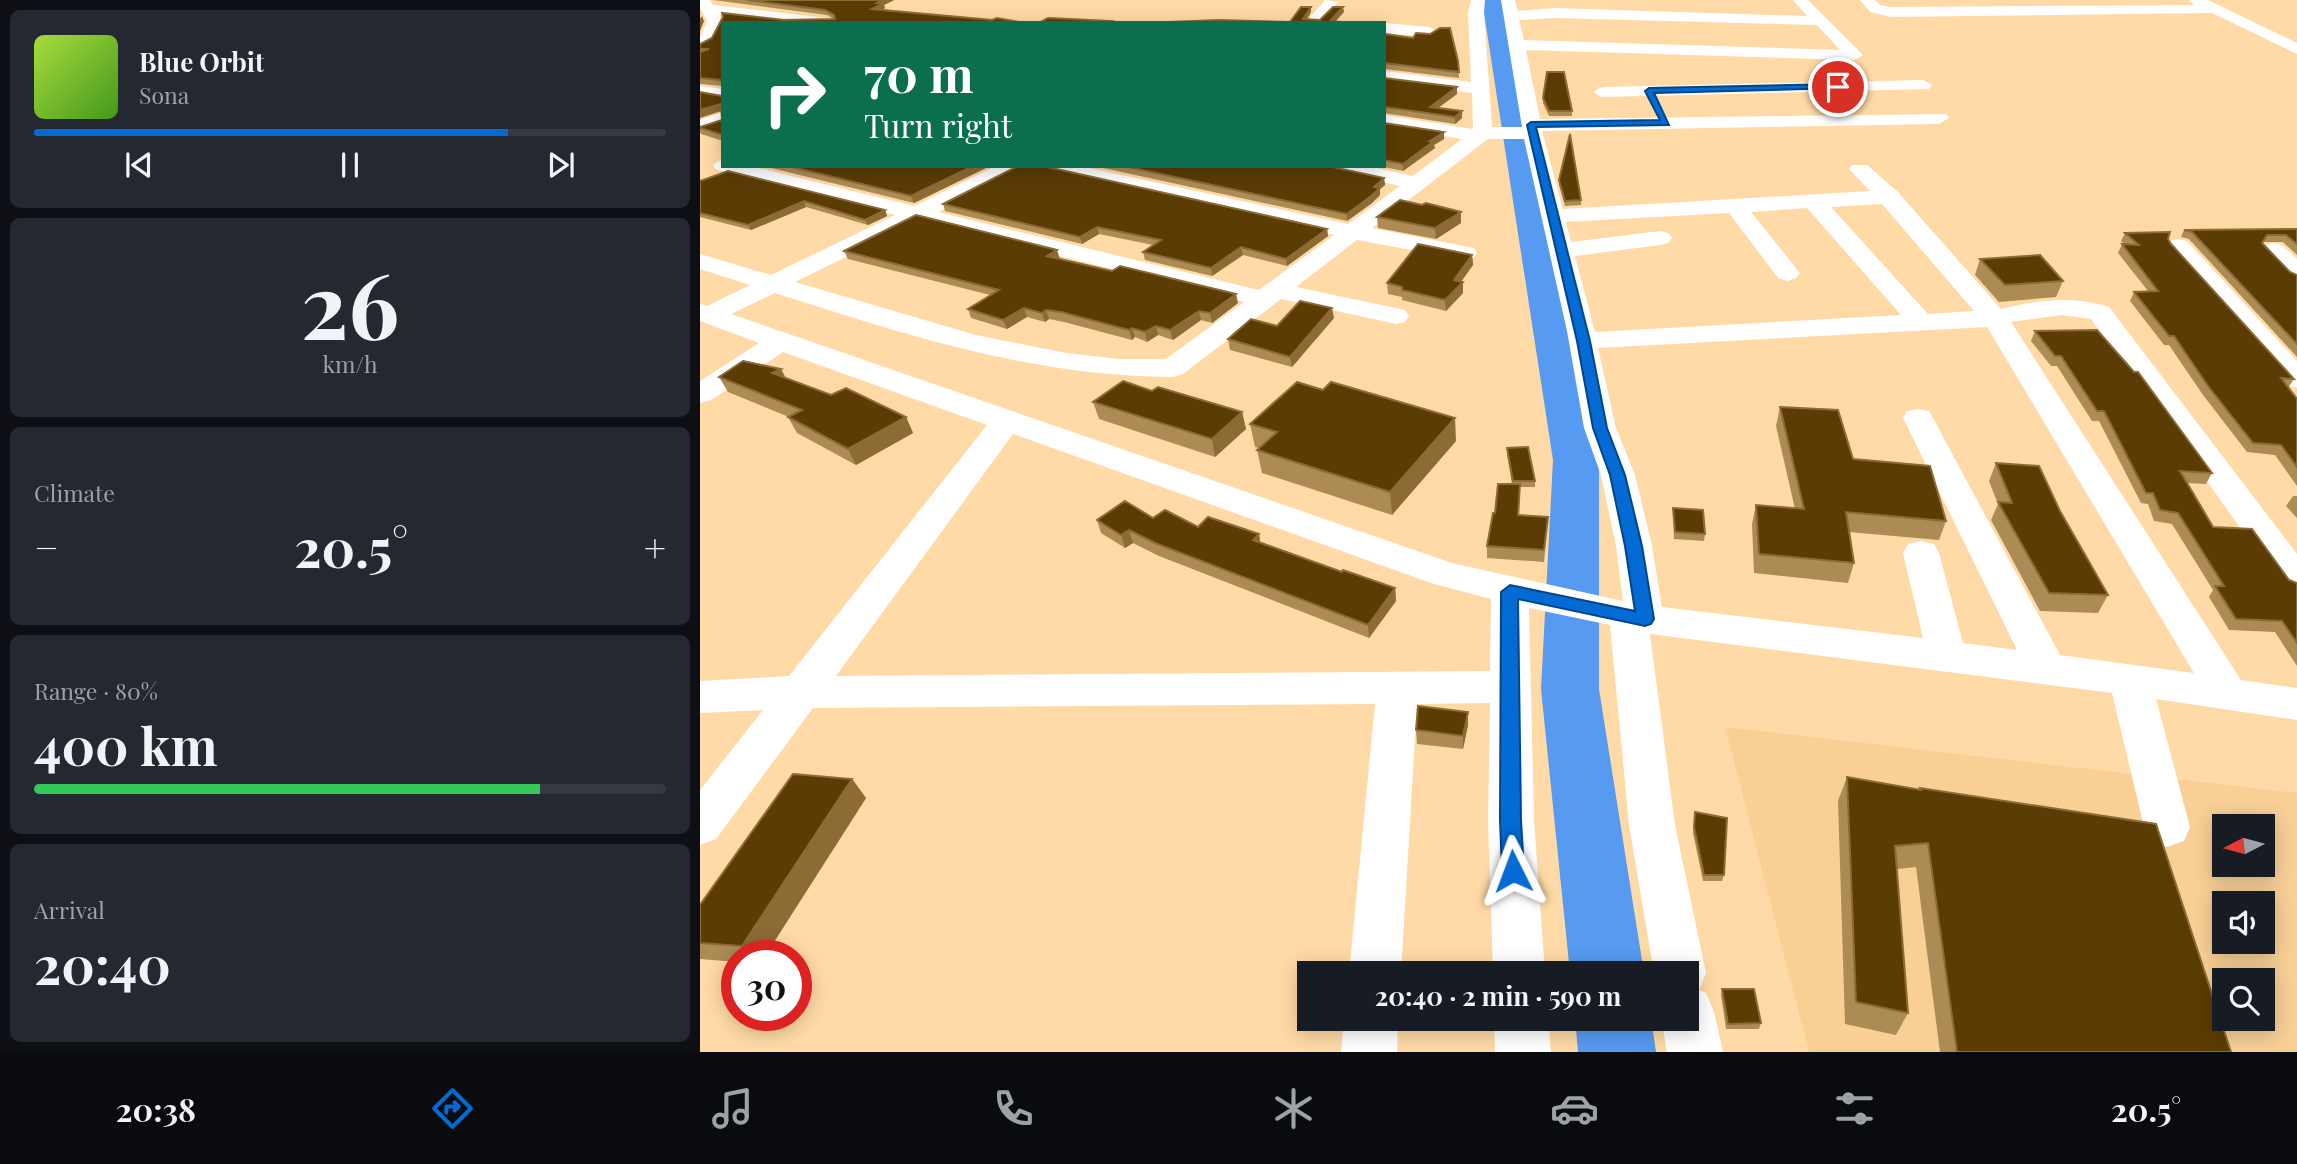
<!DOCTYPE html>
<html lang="en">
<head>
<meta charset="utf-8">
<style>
  body { margin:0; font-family:"Playfair Display",serif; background:#242831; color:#f1f3f6; height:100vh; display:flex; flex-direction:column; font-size:26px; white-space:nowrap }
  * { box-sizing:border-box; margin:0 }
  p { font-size:23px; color:#9ea1a6 }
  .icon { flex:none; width:38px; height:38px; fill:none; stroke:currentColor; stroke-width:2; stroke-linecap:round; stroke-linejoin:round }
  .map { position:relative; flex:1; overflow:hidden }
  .details { display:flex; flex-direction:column; gap:10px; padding:10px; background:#0d0f14; width:700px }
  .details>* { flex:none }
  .top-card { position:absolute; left:21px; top:21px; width:665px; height:147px; border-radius:0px; box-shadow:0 4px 18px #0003; background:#0b6e4f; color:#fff; overflow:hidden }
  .needle { width:46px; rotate:264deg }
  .controls { position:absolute; left:1512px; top:814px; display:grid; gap:14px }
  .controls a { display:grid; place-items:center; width:63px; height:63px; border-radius:0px; background:#171b24; box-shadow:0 4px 18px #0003; font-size:35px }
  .speed { position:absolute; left:21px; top:940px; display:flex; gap:14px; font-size:35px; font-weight:700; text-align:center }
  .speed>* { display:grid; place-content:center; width:91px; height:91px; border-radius:50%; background:#171b24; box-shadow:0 4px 18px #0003; line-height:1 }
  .speed .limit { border:10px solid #d22; background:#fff; color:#111 }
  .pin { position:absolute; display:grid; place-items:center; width:60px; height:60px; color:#fff; margin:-30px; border:4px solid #fff; border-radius:50%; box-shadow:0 2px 7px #0007 }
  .me { position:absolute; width:77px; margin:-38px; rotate:357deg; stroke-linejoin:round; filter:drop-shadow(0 0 5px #0008) }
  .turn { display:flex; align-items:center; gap:24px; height:147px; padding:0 28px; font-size:32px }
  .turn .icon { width:91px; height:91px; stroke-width:2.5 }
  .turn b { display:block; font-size:49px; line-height:60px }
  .big { font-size:52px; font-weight:700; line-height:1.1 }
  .details .card { flex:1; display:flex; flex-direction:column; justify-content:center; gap:10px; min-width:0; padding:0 24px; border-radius:10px; background:#242831 }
  .details .dial { align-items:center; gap:0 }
  .dial b { font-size:91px; line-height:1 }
  .song { display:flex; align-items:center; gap:21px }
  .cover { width:84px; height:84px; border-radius:10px; background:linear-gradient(135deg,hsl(80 70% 55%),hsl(100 70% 35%)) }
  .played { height:7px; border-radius:4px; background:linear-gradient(90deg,#036bd3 75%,#363941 75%) }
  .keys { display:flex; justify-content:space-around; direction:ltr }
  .heat { display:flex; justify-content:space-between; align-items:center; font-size:38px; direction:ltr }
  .charge { height:10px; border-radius:5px; background:linear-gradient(90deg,#34c759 80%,#363941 0) }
  .trip { position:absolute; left:597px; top:961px; width:402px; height:70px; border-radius:0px; background:#171b24; box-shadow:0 4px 18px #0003; font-weight:700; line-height:70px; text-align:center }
  .tabs { display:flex; height:112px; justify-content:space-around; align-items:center; background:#090b0e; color:#9ea1a6 }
  .tabs .icon { width:49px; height:49px }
  .tabs .active { color:#036bd3 }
  .tabs b { font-size:32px; color:#f1f3f6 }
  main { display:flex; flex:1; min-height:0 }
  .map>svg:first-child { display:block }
  .built { fill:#f8cf95; fill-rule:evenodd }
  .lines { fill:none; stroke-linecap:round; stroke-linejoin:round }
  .river { fill:#569af1; fill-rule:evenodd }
  .minor { fill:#fff; fill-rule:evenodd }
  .wall { fill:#ad8b55 }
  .shaded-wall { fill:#8c6b35 }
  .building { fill:#5b3c04; stroke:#8c6b35; stroke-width:2 }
  .route { fill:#036bd3; stroke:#024689; stroke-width:2 }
</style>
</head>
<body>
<main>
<section class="details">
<div class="card">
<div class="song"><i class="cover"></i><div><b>Blue Orbit</b><p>Sona</p></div></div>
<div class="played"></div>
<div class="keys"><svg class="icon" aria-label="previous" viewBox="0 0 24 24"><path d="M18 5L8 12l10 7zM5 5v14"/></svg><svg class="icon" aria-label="pause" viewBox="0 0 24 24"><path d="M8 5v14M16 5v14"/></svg><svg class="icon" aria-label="next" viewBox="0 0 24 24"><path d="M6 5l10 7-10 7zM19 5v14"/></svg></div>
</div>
<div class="card dial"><b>26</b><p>km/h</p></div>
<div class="card"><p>Climate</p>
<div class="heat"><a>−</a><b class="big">20.5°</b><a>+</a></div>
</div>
<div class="card"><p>Range · 80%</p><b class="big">400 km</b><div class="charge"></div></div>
<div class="card"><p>Arrival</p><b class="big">20:40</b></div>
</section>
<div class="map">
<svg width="1597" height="1052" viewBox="0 0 1597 1052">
  <rect width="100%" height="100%" fill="#ffdaa6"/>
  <path class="built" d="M1025,727L1597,793V1052H1109ZM1524,826H1563V864H1524ZM1524,903H1563V942H1524ZM1524,980H1563V1018H1524Z"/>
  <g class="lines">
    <g class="river">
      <path d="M782,0H802L899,460V689L944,973H870L841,689L853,460Z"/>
      <path d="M875,1018H951L956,1052H878Z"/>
    </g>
    <g class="minor">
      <path d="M0,0H10L13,5L127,18L135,23H86L19,15L23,21C18,33 14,46 0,50V37L7,21L0,8Z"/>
      <path d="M625,0L638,2L621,23H605Z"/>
      <path d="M771,0H785L784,13L792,127H822L801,0H815L818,11L854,8L1107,16L1093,0H1108L1163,55L1155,60L826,50L840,119L1246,114L1249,118L1239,124L842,131L863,209L1170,191L1149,169L1153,165H1167L1198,192L1301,309C1339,300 1372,295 1409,307L1597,554V593L1584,589L1391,319L1362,315L1311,322L1541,680L1597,688V720L1456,699L1490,827L1484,841L1467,847L1450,841L1444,827L1412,693L950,634L975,825L1006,973L999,990L1006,993L1014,1012L1023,1052H967L961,1018H987V973H954L929,825L910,625L829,608L834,820L845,973H793L788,820L790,703L717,704L701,973H649L675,704L113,708L16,839L0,845V790L63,710L0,713V681L89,676L287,425L83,352L11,400L0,403V381L59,343L0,321V304L7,306L50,285L0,269V254L71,275L195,215L17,170L13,166L17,162L23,160V166H51L214,206L296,166H323L320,170L238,212L559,290L634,235L350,172L343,170L340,166H380L648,224L700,186L627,170L624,166H667L713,176L762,139L684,127V115L773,129L772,93L684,81V71L771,82L768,13ZM854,18L1117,25L1140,50L824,40L819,20ZM788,139H824L867,331L884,428L901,475L916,546L923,601L752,563L31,314L75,293C206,335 334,377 473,377L483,374L581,299L696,324L705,322L709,316L705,310L596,287L657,240L765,260L774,258L777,253L774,248L672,228ZM1182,204L1274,311L1228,314L1131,207ZM1107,208L1201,315L895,332L875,256L960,245L968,243L972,238L968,233L960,231L871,242L866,222L1029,213L1078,278L1087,281L1096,278L1100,273L1051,212ZM219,221L544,302L466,359H419L366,353L276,335L95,282ZM1287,327L1494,673L1360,655L1233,418L1229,411L1218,409L1207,411L1203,418L1317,650L1263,643L1239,553L1234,544L1221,541L1208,544L1203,553L1223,638L962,607L952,546L935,475L916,428L898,348ZM313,434L731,583L791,599L790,671L136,676Z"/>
      <path d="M1160,0H1175L1180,5L1191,7L1494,5L1489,0H1508L1597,43V54L1512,13L1191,17L1170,12Z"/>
      <path d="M684,23L730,27L738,32L730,37L684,33Z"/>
      <path d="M1223,80L1232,85L1229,89L902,97L893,92L902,87Z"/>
      <path d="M0,86L23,89V100L0,96Z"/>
      <path d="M23,112V125L0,132V120Z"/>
      <path d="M1478,239L1487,241L1597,361V388L1587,385L1469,251L1466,246L1469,241Z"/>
      <path d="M1573,243L1582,245L1597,259V281L1588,278L1561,250L1564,245Z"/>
      <path d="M644,1018H698L697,1052H641Z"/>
      <path d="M794,1018H848L851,1052H795Z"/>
    </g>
  </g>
  <g class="wall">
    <path d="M13,0H194L184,5L185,8L183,10L292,20L297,18L325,23H23V141L1,134L0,132V127L22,120V111L0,118V92L22,96V86L0,84V44L12,38L23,17L22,13L84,20L134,19L127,15Z"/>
    <path d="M684,34L758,61L759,78L684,69Z"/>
    <path d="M684,78L757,94L738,108L762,118L755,124L684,113Z"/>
    <path d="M843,98L872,111V116H849L843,103Z"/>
    <path d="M684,123L744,132V139L734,145L735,148L703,171L680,166H684Z"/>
    <path d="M63,166H290L214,203Z"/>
    <path d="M394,166H628L684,178L685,185L680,189V195L672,203L647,221Z"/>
    <path d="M859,180L881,200V205L865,206L859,185Z"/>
    <path d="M0,181L185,210L187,216L168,225L106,207L51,230L0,217Z"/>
    <path d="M243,204L627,229L628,236L587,266L543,255L512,276L445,260L443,252L453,245L399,234L382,244L245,211Z"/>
    <path d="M761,212V223L736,239L678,228L677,217Z"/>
    <path d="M1597,229V255L1583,242H1563V243L1590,272L1597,275V357L1489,239L1481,237L1484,230Z"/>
    <path d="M1425,233L1468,239L1471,244L1594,379L1588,388L1597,399V486L1575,455L1547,452L1503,395L1469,345H1464L1430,301L1434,292L1448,291L1418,253L1422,244H1425L1421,241Z"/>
    <path d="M144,251L360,259L538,303L512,323L501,320L473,340L458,335L447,342L435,337L432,340L364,322L349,319L345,322L327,317L307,329L271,318L268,309L290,295L148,259Z"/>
    <path d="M772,255L773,265L761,282L763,293L746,311L702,300V297L688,294L687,283Z"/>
    <path d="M1280,259L1363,281L1356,297L1299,302L1275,275Z"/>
    <path d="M634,318L592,367L530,350L528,339L577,326Z"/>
    <path d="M1335,331L1512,473L1506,484L1487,483L1513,527L1589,580L1597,583V666L1575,632L1529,630L1509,597L1513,590L1472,524L1454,521L1448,504L1441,503L1399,421H1392L1357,366H1351L1331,341Z"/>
    <path d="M81,369L85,378L131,395L206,417L213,433L156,465L97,433L88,417H89L28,392L19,377Z"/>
    <path d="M452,391L542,412L546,429L515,457L399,419L393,402Z"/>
    <path d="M1080,407L1153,459L1246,521L1239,540L1149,532L1154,563L1148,583L1054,573L1052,524L1056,505L1095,509L1076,426Z"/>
    <path d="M550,424L756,441L692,515L562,473L557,450L559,448L555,447Z"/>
    <path d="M807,448L835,481V487H820L819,515L847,529L844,562L787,558V546L812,484L807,455Z"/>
    <path d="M1296,463L1360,511L1408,595L1398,613L1340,611L1291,520L1298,504L1289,481Z"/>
    <path d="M1593,496H1597V518L1586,506Z"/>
    <path d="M973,508L1005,534L1004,541L974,539L973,514Z"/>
    <path d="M453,518L498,527L559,534L560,542L642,572L695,588L696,601L669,638L459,556L433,543L425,548L401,533L397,520Z"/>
    <path d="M768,725L763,749L717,744L716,730Z"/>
    <path d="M1147,777L1219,790L1220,788L1531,1052H1240L1216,867L1197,869L1208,1013L1196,1035L1145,1024L1138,801Z"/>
    <path d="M152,779L166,798L65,956H37V962L0,959V905Z"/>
    <path d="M995,812L1024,875L1022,881H1003L993,833Z"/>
    <path d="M1022,989L1061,1023L1059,1029H1026L1021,995Z"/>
  </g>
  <g class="shaded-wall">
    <path d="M182,0H194L184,5L185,8L174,14L172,9L177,3Z"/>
    <path d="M611,7V12L605,23L603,19Z"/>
    <path d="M643,7L644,12L634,23L630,21Z"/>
    <path d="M2,16L4,21L0,31V19Z"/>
    <path d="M757,87V94L731,113L730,107Z"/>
    <path d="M21,104L23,110L0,118V110Z"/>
    <path d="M762,111V118L755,124V117Z"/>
    <path d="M744,132V139L734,145L735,148L703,171V164L730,141Z"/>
    <path d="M273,166H290L214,203L211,196Z"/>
    <path d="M684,178L685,185L680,189V195L672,203L647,221V214L674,187Z"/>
    <path d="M104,201L106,207L51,230L48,225Z"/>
    <path d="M185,210L187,216L168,225L165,220Z"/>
    <path d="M761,212V223L736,239L735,228Z"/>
    <path d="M397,227L399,234L382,244L380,237Z"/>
    <path d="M627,229L628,236L587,266L586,259Z"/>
    <path d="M541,247L543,255L512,276L511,268Z"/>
    <path d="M357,250L360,259L347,256Z"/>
    <path d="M772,255L773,265L755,290L763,282V293L746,311L745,300L754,280Z"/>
    <path d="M536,294L538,303L512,323L510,313Z"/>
    <path d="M324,308L327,317L307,329L303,320Z"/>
    <path d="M632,308L634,318L592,367L590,357Z"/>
    <path d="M346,310L349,319L345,322L342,313Z"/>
    <path d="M499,311L501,320L473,340L470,330Z"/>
    <path d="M456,326L458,335L447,342L445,332Z"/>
    <path d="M432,328L435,337L432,340L429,330Z"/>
    <path d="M81,369L89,384L72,373Z"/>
    <path d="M542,412L546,429L515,457L512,439Z"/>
    <path d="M206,417L213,433L156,465L148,449Z"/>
    <path d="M755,418L756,441L692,515L690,492Z"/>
    <path d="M429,530L433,543L425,548L421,535Z"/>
    <path d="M559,534L561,547L553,540Z"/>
    <path d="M695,588L696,601L669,638L668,625Z"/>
    <path d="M768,712V725L763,749V736Z"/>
    <path d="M152,779L166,798L65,956H51L42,946Z"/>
  </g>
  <g class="building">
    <path d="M47,0H182L177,3H184L172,9L292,20L297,18L325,23H23V135L0,128V127L22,120L21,104L0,110V92L22,96L23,83L20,80L0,78V52L9,49H0V44L12,38L23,17L22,13L84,20L135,19L134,15L125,10Z"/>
    <path d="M601,7H611L603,19L620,20L633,7H643L630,21L651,23H444L519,20L590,22Z"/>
    <path d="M348,18L412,21L409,23H339Z"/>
    <path d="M740,28H750L758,61L759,72L684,63V34L713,38L716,33L730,34Z"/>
    <path d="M847,72H864L872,111H849L843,98Z"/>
    <path d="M684,78L757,87L730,107L762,111L755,117L684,107Z"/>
    <path d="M684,123L744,132L730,141H734L703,164L684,160Z"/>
    <path d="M870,134L881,200L865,201L859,180Z"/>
    <path d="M88,166H273L211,196Z"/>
    <path d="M318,166H343L627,229L586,259L541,247L511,268L443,252L461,240L397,227L380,237L243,204Z"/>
    <path d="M424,166H628L684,178L674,187L680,188L671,196L647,214Z"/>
    <path d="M28,171L185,210L165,220L104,201L48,225L0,213V181Z"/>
    <path d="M700,200L722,205L726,203L761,212L735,228L677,217Z"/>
    <path d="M216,215L357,250L347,256L412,271L420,266L536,294L510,313L499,311L470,330L456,326L445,332L432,328L429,330L361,312L346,310L342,313L324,308L303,320L268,309L299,290L144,251Z"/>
    <path d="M1597,229V244L1586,235H1567L1562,243L1590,272L1597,275V344L1492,232L1484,230Z"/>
    <path d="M1470,232L1468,239L1471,244L1594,379L1581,378L1597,399V467L1581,445L1553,443L1508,386L1474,336H1469L1434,292L1458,291L1422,244L1439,245L1425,233Z"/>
    <path d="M718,244L772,255L754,280L763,282L745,300L702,290V287L687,283Z"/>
    <path d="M1340,255L1363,281L1305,285L1280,259Z"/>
    <path d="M600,301L632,308L590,357L528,339L551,319L577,326Z"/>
    <path d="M1397,330L1434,372H1438L1512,473L1480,471L1513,527L1552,529L1589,580L1597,583V643L1582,621L1536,619L1515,586H1524L1478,513L1460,510L1453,493H1446L1404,411H1397L1361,356H1355L1335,331Z"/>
    <path d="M43,361L81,369L72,373L131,395L146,388L206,417L148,449L88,417L102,410L19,377Z"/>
    <path d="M423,381L452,391L458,387L542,412L512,439L393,402Z"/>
    <path d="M597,382L623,390L631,382L755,418L690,492L557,450L577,432L550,424Z"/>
    <path d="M1080,407L1138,410L1153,459L1230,466L1246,521L1146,512L1154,563L1059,554L1056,505L1104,509Z"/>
    <path d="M828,447L835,481H813L807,448Z"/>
    <path d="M1296,463L1339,466L1360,511L1408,595L1349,593L1298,502L1312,503Z"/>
    <path d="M798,484H820L818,515L848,517L844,550L787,546L793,513H795Z"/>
    <path d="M425,501L453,518L465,510L498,527L508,517L559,534L553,540L642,572L643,570L695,588L668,625L455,543L429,530L421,535L397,520Z"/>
    <path d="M973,508L1003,510L1005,534L975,532Z"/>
    <path d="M718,706L768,712L763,736L716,730Z"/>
    <path d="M93,774L152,779L42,946L0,943V905Z"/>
    <path d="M1147,777L1221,790L1220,788L1456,824L1531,1052H1257L1228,843L1195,846L1208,1013L1156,1002Z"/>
    <path d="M995,812L1027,818L1024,875H1004L994,827Z"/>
    <path d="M1022,989H1054L1061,1023L1028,1024Z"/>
  </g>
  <path class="route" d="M1138,84L1141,88L954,93L969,125L836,127L890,341L907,428L925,475L942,546L954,619L951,624L945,626L818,599L821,820L824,871L821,878L813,881L806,878L802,871L800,820L801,592L810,585L935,611L925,546L910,475L893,428L877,341L827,125L831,122L960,120L945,91L949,88Z"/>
</svg>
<div class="controls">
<a><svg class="needle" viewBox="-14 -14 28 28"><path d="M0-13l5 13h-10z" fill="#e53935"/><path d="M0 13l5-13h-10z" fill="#9ea1a6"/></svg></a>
<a><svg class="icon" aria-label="sound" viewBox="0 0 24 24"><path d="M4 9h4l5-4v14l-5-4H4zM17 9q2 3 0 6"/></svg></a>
<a><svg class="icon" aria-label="search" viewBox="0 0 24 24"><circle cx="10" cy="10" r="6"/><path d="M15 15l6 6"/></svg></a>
</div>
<div class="speed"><div class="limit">30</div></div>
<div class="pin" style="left:1138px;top:87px;background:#d93025"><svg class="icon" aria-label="arrive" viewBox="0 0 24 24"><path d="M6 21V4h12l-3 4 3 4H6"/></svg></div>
<svg class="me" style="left:813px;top:871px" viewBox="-20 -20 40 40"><path d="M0-17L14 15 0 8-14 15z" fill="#036bd3" stroke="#fff" stroke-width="4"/></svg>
<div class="trip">20:40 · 2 min · 590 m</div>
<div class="top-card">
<div class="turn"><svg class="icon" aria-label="right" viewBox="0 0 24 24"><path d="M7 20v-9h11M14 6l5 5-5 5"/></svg><div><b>70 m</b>Turn right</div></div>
</div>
</div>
</main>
<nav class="tabs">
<b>20:38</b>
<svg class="icon active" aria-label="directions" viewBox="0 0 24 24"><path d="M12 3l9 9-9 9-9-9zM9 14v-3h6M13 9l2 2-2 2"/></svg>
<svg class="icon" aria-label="music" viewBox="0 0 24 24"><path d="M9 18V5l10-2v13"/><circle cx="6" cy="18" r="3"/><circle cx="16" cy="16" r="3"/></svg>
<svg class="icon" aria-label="phone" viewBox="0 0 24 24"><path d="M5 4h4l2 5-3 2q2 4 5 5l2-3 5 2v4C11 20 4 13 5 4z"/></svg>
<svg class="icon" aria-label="climate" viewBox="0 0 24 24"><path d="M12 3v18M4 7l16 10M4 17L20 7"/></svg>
<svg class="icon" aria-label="car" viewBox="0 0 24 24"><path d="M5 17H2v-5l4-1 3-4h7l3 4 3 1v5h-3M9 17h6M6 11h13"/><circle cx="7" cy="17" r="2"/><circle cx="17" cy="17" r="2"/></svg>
<svg class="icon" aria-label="filters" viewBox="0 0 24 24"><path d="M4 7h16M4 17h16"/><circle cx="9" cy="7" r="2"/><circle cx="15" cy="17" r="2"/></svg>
<b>20.5°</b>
</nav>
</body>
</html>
